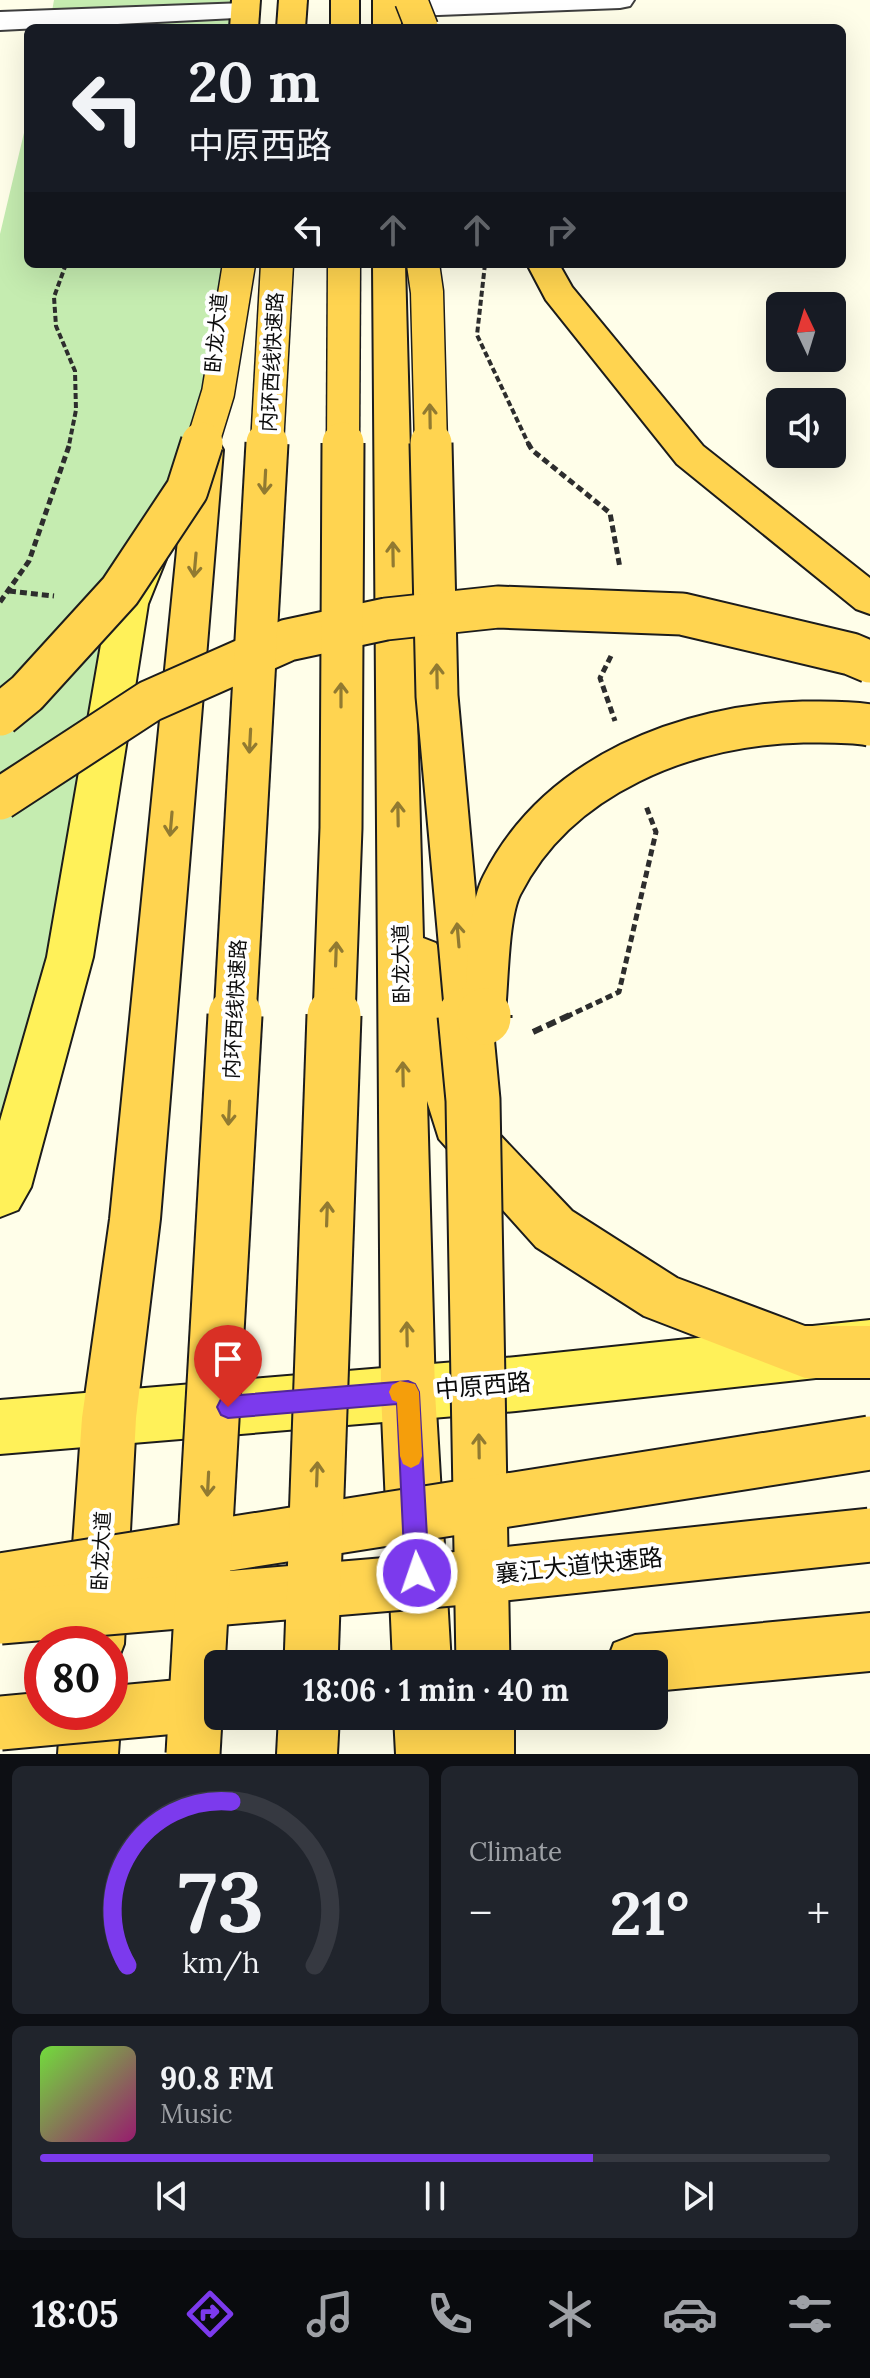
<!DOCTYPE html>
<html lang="en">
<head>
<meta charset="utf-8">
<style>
  body { margin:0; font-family:Lora,"Noto Sans SC",serif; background:#20242c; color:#f1f3f6; height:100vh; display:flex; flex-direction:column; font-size:30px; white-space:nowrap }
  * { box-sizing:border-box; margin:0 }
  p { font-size:26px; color:#9ea1a6 }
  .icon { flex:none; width:44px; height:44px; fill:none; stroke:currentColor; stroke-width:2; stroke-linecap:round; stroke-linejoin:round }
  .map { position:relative; height:1754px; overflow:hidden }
  .side { display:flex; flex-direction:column; gap:12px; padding:12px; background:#0d0f14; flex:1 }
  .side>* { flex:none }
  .banner { position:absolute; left:24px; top:24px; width:822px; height:244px; border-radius:12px; box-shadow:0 8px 32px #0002; background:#171b24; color:#f1f3f6; overflow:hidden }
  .needle { width:52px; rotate:356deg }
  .tools { position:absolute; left:766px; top:292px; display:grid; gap:16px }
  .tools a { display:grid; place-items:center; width:80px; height:80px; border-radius:12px; background:#171b24; box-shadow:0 8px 32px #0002; font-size:40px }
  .speed { position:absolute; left:24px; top:1626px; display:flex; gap:16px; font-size:40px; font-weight:700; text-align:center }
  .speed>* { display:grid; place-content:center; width:104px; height:104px; border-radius:50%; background:#171b24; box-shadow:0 8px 32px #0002; line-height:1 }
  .speed .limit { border:12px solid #d22; background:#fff; color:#111 }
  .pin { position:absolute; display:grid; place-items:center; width:68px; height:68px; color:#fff; margin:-82px -34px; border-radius:50% 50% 50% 0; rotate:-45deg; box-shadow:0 0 8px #0007 }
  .pin .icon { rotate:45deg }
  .me { position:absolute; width:88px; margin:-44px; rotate:357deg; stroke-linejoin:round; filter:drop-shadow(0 0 6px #0008) }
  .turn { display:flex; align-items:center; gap:28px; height:168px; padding:0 32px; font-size:36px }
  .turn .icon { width:104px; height:104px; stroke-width:2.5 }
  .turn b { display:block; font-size:56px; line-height:68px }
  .lanes { display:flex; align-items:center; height:76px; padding:0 32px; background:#0003; justify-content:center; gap:40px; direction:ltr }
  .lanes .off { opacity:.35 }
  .big { font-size:60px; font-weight:700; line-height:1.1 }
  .side .card { flex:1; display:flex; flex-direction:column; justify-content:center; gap:12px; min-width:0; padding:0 28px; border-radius:12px; background:#20242c }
  .side .dial { align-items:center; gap:0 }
  .dial svg { height:208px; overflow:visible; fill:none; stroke:#363941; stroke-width:7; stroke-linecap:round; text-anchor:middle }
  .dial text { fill:#f1f3f6; stroke:none }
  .song { display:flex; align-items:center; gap:24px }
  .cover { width:96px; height:96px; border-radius:12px; background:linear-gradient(135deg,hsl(100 70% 55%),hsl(320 70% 35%)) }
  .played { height:8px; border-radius:4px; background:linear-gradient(90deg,#7c3aed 70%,#363941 70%) }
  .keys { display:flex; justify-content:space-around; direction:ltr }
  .heat { display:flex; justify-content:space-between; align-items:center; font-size:44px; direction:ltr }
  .side .tiles { flex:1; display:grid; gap:12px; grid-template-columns:1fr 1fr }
  .card:last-child { grid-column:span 2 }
  .trip { position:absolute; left:204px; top:1650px; width:464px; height:80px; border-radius:12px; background:#171b24; box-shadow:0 8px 32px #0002; font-weight:700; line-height:80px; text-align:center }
  .tabs { display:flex; height:128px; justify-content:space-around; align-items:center; background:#090b0e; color:#9ea1a6 }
  .tabs .icon { width:56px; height:56px }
  .tabs .active { color:#7c3aed }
  .tabs b { font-size:36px; color:#f1f3f6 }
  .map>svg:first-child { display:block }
  .green { fill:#c5ecb0 }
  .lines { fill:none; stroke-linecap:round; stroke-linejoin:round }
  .tertiary-casing { stroke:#3e3e3e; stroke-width:4 }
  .primary-casing { stroke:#1c1c1c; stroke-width:4 }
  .trunk-casing { stroke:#1c1c1c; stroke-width:4 }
  .path-far2 { stroke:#2d2d2d; stroke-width:4; stroke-dasharray:6 3; stroke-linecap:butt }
  .path-far1 { stroke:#2d2d2d; stroke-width:5; stroke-dasharray:7 4; stroke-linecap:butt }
  .path { stroke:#2d2d2d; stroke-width:6; stroke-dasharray:10 5; stroke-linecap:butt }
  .tertiary { fill:#fff; fill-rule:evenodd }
  .primary { fill:#fff159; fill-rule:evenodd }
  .trunk { fill:#ffd450; fill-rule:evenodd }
  .trunk-bridge-far2-casing { stroke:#1c1c1c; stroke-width:35; stroke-linecap:butt }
  .trunk-bridge-far1-casing { stroke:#1c1c1c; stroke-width:45; stroke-linecap:butt }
  .trunk-bridge-casing { stroke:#1c1c1c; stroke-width:57; stroke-linecap:butt }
  .trunk-bridge-far2 { stroke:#ffd450; stroke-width:32 }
  .trunk-bridge-far1 { stroke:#ffd450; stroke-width:41 }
  .trunk-bridge { stroke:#ffd450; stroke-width:53 }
  .oneway { stroke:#917a31 }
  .route { fill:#7c3aed; stroke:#51269a; stroke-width:2 }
  .slow { fill:#f59e0b }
  .labels { text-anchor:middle; stroke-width:8; stroke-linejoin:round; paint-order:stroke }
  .street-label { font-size:20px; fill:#0b0b0b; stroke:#fff }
  .near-street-label { font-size:24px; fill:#0b0b0b; stroke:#fff }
</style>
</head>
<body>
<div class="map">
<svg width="870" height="1754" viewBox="0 0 870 1754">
  <rect width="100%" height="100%" fill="#fffee9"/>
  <g class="green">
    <path d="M54,0H246L244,28H49Z"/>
    <path d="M28,116V264H222L209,410L128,604L0,1193V234Z"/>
  </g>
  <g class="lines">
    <defs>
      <g id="tertiary">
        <path d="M402,0H634L630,6L620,8L387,17L377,15L373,9L377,3Z"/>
        <path d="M245,3L255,5L259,11L255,17L0,30V12Z"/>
      </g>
      <g id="primary">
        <path d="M147,545L161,549L166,559L148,604L93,957L31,1187L18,1210L0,1217V1121L47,957L108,604L133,549Z"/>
        <path d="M870,1320V1372L516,1411L0,1454V1400L516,1357Z"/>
      </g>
      <g id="trunk">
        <path d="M232,0H260L258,28H230Z"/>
        <path d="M279,0H307L305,28H277Z"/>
        <rect x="331" y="0" width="28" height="28"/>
        <rect x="373" y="0" width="28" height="28"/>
        <path d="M373,264H405L423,938L436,943L443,957L478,1112L572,1211L677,1278L805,1326H870V1378H805L644,1316L536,1247L439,1139L427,1101L435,1392L451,1664H393L381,1392Z"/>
        <path d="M527,264H559L572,287L703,446L870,578V614L856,609L677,464L546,300Z"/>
        <path d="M205,437L218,441L223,450L160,1219L136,1418L124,1644L116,1665L110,1667V1644H66L82,1418L110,1219L187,450L192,441Z"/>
        <path d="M870,1613V1671L654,1691V1664H606L614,1643L635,1635Z"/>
        <path d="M110,1690L121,1712L118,1754H58L61,1712H110Z"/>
        <path d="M279,1716H339L337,1754H277Z"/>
        <path d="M394,1716H454V1725V1716H514V1754H396Z"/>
      </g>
    </defs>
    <use href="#tertiary" class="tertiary-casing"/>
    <use href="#primary" class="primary-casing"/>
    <use href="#trunk" class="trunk-casing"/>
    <g class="path-far2">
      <path d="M66,264L54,297L56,326L75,371L76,410L69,445"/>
      <path d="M485,264L477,335L529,445"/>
    </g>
    <g class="path-far1">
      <path d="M528,443L532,450L610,513L620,568"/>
      <path d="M9,591L54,596"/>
      <path d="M0,602L29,561L70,443"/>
      <path d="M611,656L600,678L615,721"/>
      <path d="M566,1017L619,992L656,832L646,806"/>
    </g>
    <path class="path" d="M533,1032L570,1015"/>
    <use href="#tertiary" class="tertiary"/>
    <use href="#primary" class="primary"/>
    <use href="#trunk" class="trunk"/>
    <defs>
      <g id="trunk-bridge-far2">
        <path d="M411,0L422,28"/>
        <path d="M423,264L427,292L431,445"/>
        <path d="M202,445L218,393L239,264"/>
        <path d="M267,445L277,264"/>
        <path d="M343,445L344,264"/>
      </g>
      <g id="trunk-bridge-far1">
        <path d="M431,443L437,696L466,1017"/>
        <path d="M0,715L27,693L120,591L187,490L202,443"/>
        <path d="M0,799L150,701L288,640L386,619L498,607L682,614L851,654L870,662"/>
        <path d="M235,1017L267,443"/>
        <path d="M334,1017L341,828L343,443"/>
        <path d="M484,1017C488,982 487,914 502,885C558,774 687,725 803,722C826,722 848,721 870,725"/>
      </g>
      <g id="trunk-bridge">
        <path d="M465,1015L473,1100L483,1664"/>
        <path d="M484,1018V1015"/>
        <path d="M0,1580L870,1443"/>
        <path d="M0,1617L475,1577L870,1535"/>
        <path d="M311,1664L334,1015"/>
        <path d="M0,1723L218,1703"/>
        <path d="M193,1754L235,1015"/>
      </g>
    </defs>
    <use href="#trunk-bridge-far2" class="trunk-bridge-far2-casing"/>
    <use href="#trunk-bridge-far1" class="trunk-bridge-far1-casing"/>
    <use href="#trunk-bridge" class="trunk-bridge-casing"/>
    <use href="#trunk-bridge-far2" class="trunk-bridge-far2"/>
    <use href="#trunk-bridge-far1" class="trunk-bridge-far1"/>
    <use href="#trunk-bridge" class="trunk-bridge"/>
  </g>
  <defs><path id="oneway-shaft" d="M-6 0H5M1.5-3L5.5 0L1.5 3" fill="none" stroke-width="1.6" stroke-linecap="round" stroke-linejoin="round" transform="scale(2)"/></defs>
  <g class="oneway">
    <use href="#oneway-shaft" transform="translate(430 416) rotate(-91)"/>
    <use href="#oneway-shaft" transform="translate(265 482) rotate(93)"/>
    <use href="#oneway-shaft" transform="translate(393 554) rotate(-91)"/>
    <use href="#oneway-shaft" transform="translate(195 565) rotate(95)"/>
    <use href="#oneway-shaft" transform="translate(437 676) rotate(-91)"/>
    <use href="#oneway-shaft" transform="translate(341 695) rotate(-90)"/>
    <use href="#oneway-shaft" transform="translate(250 741) rotate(93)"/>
    <use href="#oneway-shaft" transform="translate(398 814) rotate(-91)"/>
    <use href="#oneway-shaft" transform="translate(171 824) rotate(95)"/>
    <use href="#oneway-shaft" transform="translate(458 935) rotate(-95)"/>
    <use href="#oneway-shaft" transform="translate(336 954) rotate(-88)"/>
    <use href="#oneway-shaft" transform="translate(403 1074) rotate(-91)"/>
    <use href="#oneway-shaft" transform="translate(229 1113) rotate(93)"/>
    <use href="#oneway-shaft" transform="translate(327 1214) rotate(-88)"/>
    <use href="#oneway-shaft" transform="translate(407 1334) rotate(-91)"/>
    <use href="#oneway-shaft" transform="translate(479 1446) rotate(-91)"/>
    <use href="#oneway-shaft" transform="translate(317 1474) rotate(-88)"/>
    <use href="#oneway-shaft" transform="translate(208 1484) rotate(93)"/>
  </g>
  <path class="route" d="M408,1381L415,1384L419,1392L429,1573L425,1581L417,1585L409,1581L405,1573L397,1404L228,1418L221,1415L217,1407L221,1399L228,1396Z"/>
  <path class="slow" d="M400,1381L415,1384L419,1392L422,1456L419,1464L411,1468L403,1464L400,1456L397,1402L392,1400L389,1392L392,1385Z"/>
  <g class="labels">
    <g class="street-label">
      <text transform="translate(216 333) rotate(-85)" y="7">卧龙大道</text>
      <text transform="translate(272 362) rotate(-87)" y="7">内环西线快速路</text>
      <text transform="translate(401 964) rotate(-91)" y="7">卧龙大道</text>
      <text transform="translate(235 1009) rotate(-87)" y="7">内环西线快速路</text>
      <text transform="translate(101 1551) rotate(-87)" y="7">卧龙大道</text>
    </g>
    <g class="near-street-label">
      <text transform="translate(483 1386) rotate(-5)" y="8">中原西路</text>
      <text transform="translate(579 1566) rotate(-6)" y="8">襄江大道快速路</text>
    </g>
  </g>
</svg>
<div class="tools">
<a><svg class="needle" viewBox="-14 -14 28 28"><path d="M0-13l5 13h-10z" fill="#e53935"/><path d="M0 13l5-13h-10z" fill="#9ea1a6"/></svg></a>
<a><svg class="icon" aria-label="sound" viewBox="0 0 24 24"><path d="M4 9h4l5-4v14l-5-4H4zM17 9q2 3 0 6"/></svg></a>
</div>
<div class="speed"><div class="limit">80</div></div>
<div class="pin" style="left:228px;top:1407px;background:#d93025"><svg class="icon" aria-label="arrive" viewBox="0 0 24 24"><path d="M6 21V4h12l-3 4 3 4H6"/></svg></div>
<svg class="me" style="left:417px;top:1573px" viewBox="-20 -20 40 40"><circle r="17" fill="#7c3aed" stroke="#fff" stroke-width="3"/><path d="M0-11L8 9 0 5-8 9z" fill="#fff"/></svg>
<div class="trip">18:06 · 1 min · 40 m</div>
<div class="banner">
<div class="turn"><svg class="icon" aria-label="left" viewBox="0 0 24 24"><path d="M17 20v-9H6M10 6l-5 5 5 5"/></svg><div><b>20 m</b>中原西路</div></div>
<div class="lanes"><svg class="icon" aria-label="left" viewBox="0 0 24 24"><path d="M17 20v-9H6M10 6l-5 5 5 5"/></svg><svg class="icon off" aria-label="ahead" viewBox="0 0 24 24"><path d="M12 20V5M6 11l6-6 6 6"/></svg><svg class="icon off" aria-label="ahead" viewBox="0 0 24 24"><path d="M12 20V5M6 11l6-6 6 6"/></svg><svg class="icon off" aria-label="right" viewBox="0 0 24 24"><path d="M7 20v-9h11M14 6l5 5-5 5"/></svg></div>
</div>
</div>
<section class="side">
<div class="tiles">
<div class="card dial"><svg viewBox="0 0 100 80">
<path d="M14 69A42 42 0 1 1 86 69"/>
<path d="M14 69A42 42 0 0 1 54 6" stroke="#7c3aed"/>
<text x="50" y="56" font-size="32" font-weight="700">73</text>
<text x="50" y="72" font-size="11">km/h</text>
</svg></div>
<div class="card"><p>Climate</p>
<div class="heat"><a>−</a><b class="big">21°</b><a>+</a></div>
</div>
<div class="card">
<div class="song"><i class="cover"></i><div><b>90.8 FM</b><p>Music</p></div></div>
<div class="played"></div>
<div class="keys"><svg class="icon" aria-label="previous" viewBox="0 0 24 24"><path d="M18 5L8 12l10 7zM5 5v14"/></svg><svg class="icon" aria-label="pause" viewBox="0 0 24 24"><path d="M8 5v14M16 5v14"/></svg><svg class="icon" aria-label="next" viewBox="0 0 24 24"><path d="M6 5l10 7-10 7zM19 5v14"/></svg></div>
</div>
</div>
</section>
<nav class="tabs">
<b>18:05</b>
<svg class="icon active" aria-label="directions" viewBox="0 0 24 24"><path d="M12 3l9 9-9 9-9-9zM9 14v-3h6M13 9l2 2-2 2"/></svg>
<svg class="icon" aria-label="music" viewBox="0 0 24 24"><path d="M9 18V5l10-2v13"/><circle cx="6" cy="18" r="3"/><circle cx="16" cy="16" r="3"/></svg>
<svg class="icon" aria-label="phone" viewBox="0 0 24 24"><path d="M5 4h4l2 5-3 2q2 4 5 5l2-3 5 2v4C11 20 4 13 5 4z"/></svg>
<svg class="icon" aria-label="climate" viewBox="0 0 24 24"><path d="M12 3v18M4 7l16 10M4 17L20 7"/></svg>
<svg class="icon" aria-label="car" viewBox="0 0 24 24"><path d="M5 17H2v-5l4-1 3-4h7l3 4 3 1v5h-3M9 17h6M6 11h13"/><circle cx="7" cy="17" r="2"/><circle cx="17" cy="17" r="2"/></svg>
<svg class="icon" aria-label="filters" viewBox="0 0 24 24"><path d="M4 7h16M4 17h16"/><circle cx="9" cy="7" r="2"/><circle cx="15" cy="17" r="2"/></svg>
</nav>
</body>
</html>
